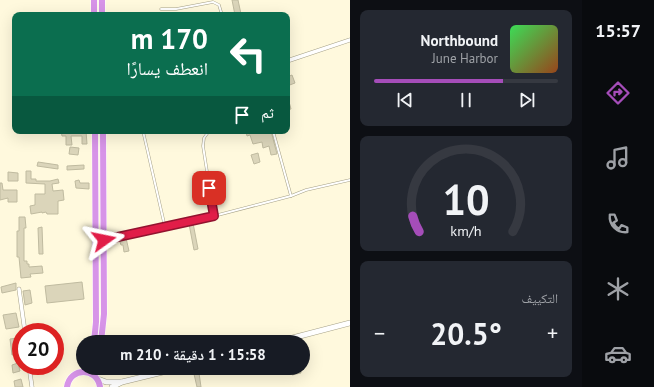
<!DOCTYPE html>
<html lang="ar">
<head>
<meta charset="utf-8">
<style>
  body { margin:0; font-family:"PT Sans","Noto Naskh Arabic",sans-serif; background:#242831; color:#f1f3f6; direction:rtl; height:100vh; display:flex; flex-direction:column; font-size:15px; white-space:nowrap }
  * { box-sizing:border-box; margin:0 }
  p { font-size:13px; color:#9ea1a6 }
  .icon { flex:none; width:22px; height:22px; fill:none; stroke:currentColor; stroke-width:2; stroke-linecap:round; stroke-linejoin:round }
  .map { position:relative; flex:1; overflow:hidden; direction:ltr }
  .sheet { display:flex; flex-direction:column; gap:10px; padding:10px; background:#0d0f14; width:232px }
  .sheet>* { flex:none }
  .banner { position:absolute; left:12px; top:12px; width:278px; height:122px; border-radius:8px; box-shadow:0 4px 16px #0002; direction:rtl; background:#0b6e4f; color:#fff; overflow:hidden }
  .speed { position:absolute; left:12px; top:323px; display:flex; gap:8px; font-size:20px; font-weight:700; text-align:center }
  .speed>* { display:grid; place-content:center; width:52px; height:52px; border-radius:50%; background:#171b24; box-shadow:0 4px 16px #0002; line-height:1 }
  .speed .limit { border:6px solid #d22; background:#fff; color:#111 }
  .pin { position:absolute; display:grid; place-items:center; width:34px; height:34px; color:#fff; margin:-17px; border-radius:8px; box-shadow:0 2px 6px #0006 }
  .me { position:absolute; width:44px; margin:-22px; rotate:78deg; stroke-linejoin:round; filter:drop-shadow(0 0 3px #0008) }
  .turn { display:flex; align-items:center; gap:14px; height:84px; padding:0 16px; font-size:18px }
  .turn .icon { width:52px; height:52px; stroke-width:2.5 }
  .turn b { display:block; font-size:28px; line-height:34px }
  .then { display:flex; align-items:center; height:38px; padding:0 16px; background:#0003; gap:8px; font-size:15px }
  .big { font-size:30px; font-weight:600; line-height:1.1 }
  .sheet .tile { flex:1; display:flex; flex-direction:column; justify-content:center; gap:6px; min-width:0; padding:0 14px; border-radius:8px; background:#242831 }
  .sheet .dial { align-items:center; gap:0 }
  .dial svg { height:104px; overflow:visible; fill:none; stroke:#363941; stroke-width:7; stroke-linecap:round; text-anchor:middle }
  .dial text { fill:#f1f3f6; stroke:none }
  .song { display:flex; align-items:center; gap:12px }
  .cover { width:48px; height:48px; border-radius:6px; background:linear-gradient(135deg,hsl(130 70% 55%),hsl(20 70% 35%)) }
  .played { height:4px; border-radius:2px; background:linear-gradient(90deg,#a54db9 70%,#363941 70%) }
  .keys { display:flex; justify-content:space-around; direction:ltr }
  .heat { display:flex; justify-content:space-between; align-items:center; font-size:22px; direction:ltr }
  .trip { position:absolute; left:76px; top:335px; width:234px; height:40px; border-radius:20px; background:#171b24; box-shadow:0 4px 16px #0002; font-weight:600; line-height:40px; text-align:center; direction:rtl }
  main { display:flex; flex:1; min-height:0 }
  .tab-bar { display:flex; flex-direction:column; width:72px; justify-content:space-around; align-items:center; background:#090b0e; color:#9ea1a6 }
  .tab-bar .icon { width:28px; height:28px }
  .tab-bar .selected { color:#a54db9 }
  .tab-bar b { font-size:18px; color:#f1f3f6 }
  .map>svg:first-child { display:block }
  .building { fill:#dbd5ba; stroke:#c0bba0 }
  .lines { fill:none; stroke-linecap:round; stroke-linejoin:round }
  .service-casing { stroke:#a6a187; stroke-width:3 }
  .minor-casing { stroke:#a6a187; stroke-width:4.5 }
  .secondary-casing { stroke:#a6a187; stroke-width:6 }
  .trunk-casing { stroke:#fff; stroke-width:7 }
  .service { stroke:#fff; stroke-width:2 }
  .minor { stroke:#fff; stroke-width:3.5 }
  .secondary { stroke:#fff; stroke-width:5 }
  .trunk { stroke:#d794e8; stroke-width:6 }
  .route-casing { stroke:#92132f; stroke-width:10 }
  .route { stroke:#e11d48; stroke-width:7 }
</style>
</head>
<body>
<main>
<nav class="tab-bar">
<b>15:57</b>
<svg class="icon selected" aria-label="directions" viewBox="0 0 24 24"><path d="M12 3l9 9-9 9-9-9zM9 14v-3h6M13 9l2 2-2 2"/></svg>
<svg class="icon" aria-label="music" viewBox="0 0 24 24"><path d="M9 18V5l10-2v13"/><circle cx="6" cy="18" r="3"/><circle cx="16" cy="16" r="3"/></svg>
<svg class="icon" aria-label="phone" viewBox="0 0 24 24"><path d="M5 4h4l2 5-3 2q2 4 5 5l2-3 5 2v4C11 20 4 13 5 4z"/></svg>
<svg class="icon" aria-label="climate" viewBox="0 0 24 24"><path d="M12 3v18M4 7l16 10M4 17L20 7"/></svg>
<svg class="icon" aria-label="car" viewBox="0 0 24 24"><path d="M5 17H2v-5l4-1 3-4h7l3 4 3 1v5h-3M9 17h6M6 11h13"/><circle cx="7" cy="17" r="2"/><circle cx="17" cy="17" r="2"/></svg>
</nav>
<section class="sheet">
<div class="tile">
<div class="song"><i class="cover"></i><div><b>Northbound</b><p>June Harbor</p></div></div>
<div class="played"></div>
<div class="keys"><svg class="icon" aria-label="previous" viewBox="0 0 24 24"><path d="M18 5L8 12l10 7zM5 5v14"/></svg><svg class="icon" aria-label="pause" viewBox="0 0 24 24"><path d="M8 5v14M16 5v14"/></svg><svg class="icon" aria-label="next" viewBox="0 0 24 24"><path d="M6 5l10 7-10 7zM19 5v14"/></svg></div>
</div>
<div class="tile dial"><svg viewBox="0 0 100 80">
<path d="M14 69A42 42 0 1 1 86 69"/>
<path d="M14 69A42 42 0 0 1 9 57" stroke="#a54db9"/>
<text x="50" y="56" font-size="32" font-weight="700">10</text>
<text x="50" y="72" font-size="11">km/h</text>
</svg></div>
<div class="tile"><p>التكييف</p>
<div class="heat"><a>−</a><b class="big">20.5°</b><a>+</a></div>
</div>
</section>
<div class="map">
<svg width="350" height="387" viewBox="0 0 350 387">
  <rect width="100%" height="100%" fill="#fff9dd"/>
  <g class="building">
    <path d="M232,0H238L241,14L235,15Z"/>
    <path d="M292,75L295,83L287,86V77Z"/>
    <path d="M287,98H288L291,109L287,110Z"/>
    <path d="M61,131H86L87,144H82V136H71L72,145H66V136H62Z"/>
    <path d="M271,131L277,154L271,155L269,146L263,148L262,142L253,144L250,135L247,136L246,132Z"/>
    <path d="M70,147L79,148L78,155L69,154Z"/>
    <path d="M258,153L260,162L254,164L251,155Z"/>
    <path d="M38,162L58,165V169L37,166Z"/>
    <path d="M84,165V169L67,170V166Z"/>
    <path d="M26,171H31V179H36V181H50L58,179L59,183L52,184L53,191L63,190L64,200L58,201V214H47L46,212L42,213V212L31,214L30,206L35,205V194H45V184L26,183Z"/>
    <path d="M8,172L18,173V181H8Z"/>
    <path d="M79,180L80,183H89V189L76,188L75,181Z"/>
    <path d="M0,183H2L3,190H17V202H8V198L0,200Z"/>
    <path d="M19,217H25L26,228H24V261H27V264H29V267L42,266L43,273L30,274L31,277L21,278L19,257H17V231H19Z"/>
    <path d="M193,223L198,249L194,250L189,224Z"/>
    <path d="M42,227L43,254H39L38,228Z"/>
    <path d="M126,238L129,251L124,252L123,245H121L119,239Z"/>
    <path d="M82,282L84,299L47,303L45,286Z"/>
    <path d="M16,283V290L2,293L1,287Z"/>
    <path d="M30,290L32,303L25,305L23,291Z"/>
    <path d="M16,313L19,327L6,329L3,315Z"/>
    <path d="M18,338L20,349H21V354L12,355L10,339Z"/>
    <path d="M18,363L20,371L13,373L12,365Z"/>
    <path d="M32,366H47V367L33,371Z"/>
    <path d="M291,368H300L301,373L292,375Z"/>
    <path d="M199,373L201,387H197L194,374Z"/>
    <path d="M21,379L23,387H15L14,381Z"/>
  </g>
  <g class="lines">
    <defs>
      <g id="service">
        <path d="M161,9H176L213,2L219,5L222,15"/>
        <path d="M143,131L165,227"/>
        <path d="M209,131L204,138L203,146L214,216"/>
        <path d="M273,131L291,196L306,190L350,180"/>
        <path d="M105,240L214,216L291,196"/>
      </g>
      <g id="minor">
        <path d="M287,61L350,40"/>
        <path d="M19,289L25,332"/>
        <path d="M29,366L32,387"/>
      </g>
      <g id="secondary">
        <path d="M277,342L350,323"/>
        <path d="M98,379L106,382H121"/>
        <path d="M112,387L122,382L179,368"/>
      </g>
      <g id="trunk">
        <path d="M94,0V15"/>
        <path d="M102,0V15"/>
        <path d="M94,342L96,322L95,131"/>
        <path d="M101,342L104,314L103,131"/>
        <path d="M67,387C70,367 97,367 100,387"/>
      </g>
    </defs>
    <use href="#service" class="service-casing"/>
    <use href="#minor" class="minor-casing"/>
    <use href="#secondary" class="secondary-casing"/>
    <use href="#trunk" class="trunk-casing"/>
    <use href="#service" class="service"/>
    <use href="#minor" class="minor"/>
    <use href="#secondary" class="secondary"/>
    <use href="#trunk" class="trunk"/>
  </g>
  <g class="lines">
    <defs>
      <path id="route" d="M104,240L214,216L209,188"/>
    </defs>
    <use href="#route" class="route-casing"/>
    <use href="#route" class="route"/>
  </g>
</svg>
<div class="speed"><div class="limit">20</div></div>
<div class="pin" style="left:209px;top:188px;background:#d93025"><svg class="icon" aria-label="arrive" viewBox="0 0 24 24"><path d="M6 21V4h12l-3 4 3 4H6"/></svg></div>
<svg class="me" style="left:104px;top:240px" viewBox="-20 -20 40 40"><path d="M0-17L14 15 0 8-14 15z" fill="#e11d48" stroke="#fff" stroke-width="4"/></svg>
<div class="trip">15:58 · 1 دقيقة · 210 m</div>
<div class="banner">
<div class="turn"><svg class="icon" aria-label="left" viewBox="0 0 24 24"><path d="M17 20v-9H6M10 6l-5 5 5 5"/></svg><div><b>170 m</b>انعطف يسارًا</div></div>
<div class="then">ثم<svg class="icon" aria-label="arrive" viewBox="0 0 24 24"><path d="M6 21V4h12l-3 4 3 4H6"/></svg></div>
</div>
</div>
</main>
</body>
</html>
